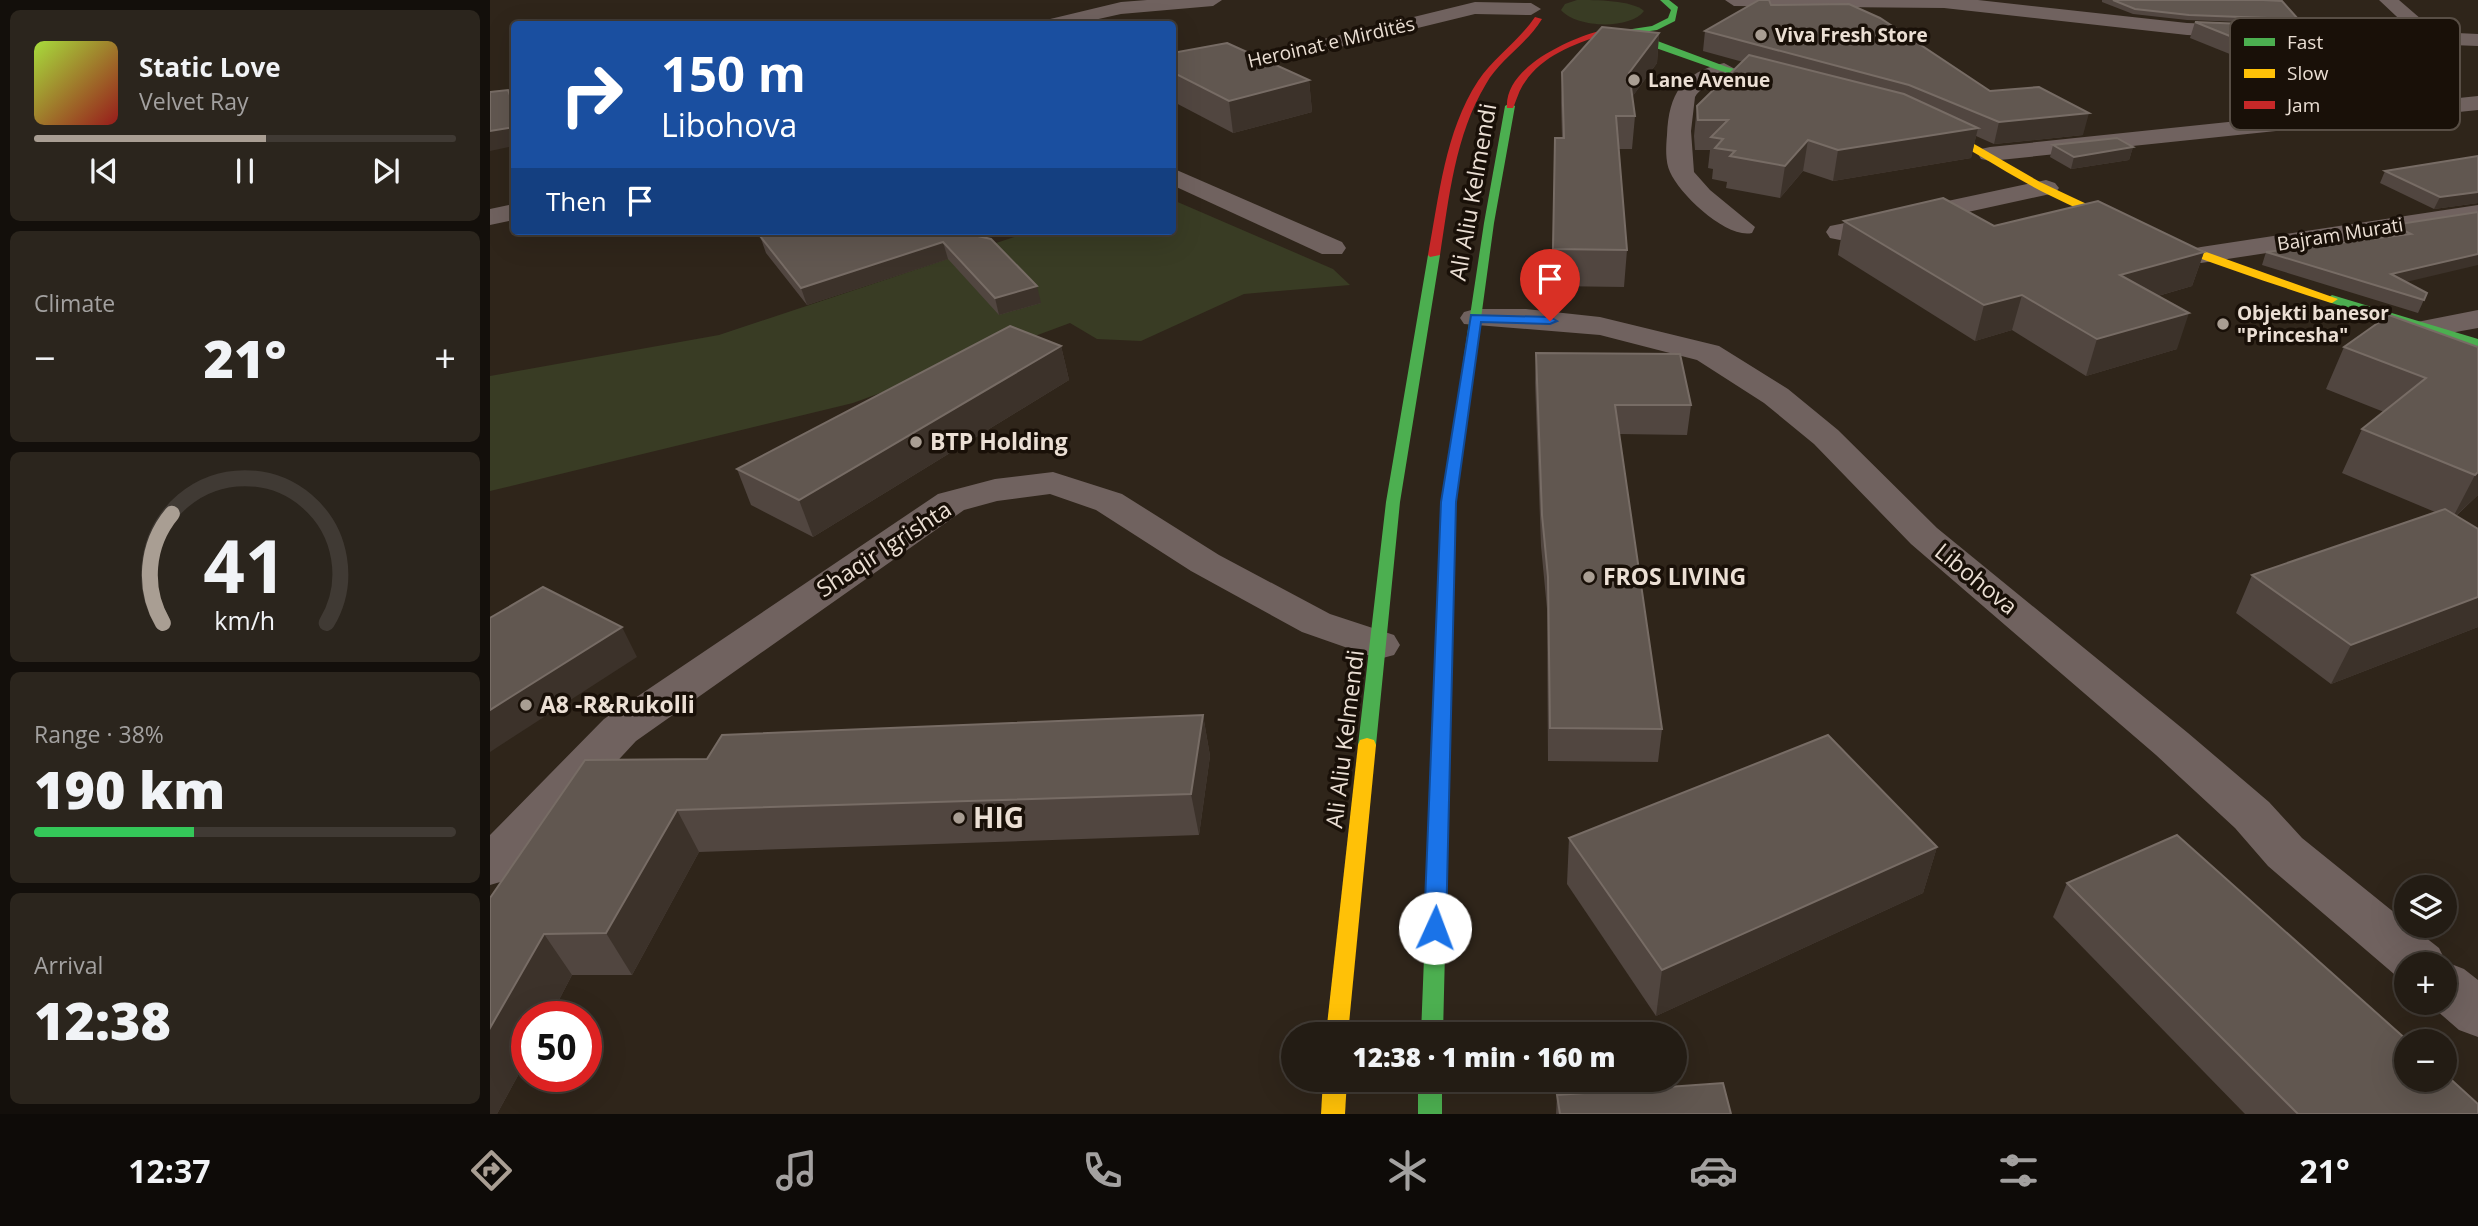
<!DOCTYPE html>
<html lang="en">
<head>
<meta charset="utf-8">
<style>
  body { margin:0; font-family:"Open Sans",sans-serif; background:#2b251d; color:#f1f3f6; height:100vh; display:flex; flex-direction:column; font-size:26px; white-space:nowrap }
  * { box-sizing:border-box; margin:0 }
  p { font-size:23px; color:#a3a1a0 }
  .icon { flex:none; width:38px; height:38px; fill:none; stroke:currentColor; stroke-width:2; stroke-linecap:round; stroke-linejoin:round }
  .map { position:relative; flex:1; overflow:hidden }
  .panel { display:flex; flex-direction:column; gap:10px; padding:10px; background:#130f0b; width:490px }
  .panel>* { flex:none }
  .top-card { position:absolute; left:21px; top:21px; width:665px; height:214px; border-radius:7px; box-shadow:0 7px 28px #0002,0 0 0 2px #403a34; background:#1a4fa0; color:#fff; overflow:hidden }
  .controls { position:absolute; left:1904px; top:875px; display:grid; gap:14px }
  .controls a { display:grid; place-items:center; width:63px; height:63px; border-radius:50%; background:#231c14; box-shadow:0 7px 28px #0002,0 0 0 2px #403a34; font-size:35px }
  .speed { position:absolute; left:21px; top:1001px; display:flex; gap:14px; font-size:35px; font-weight:700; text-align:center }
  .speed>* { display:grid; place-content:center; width:91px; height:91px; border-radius:50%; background:#231c14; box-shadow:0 7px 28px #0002,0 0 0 2px #403a34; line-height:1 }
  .speed .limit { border:10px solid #d22; background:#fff; color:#111 }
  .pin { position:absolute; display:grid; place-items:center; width:60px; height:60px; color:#fff; margin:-72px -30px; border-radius:50% 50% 50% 0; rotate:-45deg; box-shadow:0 0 7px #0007 }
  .pin .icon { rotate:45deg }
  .me { position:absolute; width:77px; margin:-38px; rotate:2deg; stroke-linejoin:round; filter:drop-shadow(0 0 5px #0008) }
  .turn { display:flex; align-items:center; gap:24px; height:147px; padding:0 35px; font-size:32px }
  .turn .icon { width:91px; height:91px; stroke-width:2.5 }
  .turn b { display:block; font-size:49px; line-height:60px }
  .then { display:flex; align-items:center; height:66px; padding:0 35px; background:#0003; gap:14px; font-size:26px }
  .big { font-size:52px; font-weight:800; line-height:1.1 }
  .panel .card { flex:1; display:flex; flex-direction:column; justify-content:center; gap:10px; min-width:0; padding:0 24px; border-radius:10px; background:#2b251d }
  .panel .dial { align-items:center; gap:0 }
  .dial svg { height:182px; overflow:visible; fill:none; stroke:#403a34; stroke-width:7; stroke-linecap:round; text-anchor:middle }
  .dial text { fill:#f1f3f6; stroke:none }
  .song { display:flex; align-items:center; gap:21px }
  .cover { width:84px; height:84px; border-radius:10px; background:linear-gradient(135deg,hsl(80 70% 55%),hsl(0 70% 35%)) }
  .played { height:7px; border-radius:4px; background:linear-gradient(90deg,#a99e93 55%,#403a34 55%) }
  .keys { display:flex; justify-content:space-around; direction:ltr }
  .heat { display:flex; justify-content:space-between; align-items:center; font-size:38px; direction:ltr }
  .charge { height:10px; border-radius:5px; background:linear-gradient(90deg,#34c759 38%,#403a34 0) }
  .trip { position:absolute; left:791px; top:1022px; width:406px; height:70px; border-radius:35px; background:#231c14; box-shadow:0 7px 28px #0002,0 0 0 2px #403a34; font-weight:800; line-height:70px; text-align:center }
  .tabs { display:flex; height:112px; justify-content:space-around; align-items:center; background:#0e0b08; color:#a3a1a0 }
  .tabs .icon { width:49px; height:49px }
  .tabs .active { color:#a99e93 }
  .tabs b { font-size:32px; color:#f1f3f6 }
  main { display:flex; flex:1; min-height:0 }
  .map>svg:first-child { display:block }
  .green { fill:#393c24 }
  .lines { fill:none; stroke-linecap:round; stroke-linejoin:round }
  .street { fill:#70625f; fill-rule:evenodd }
  .fast { fill:#4caf50; fill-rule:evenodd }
  .slow { fill:#ffc107; fill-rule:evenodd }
  .jam { fill:#c62828; fill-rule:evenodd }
  .wall { fill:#514640 }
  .shaded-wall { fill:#3c322a }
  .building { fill:#615750; stroke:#776c65; stroke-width:2 }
  .route { fill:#1a73e8; stroke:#114b97; stroke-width:2 }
  .poi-dot { fill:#a99e93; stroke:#191008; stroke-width:2.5 }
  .labels { text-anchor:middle; stroke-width:7; stroke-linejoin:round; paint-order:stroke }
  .far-poi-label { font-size:19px; font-weight:bold; fill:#ebdfd4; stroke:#191008; text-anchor:start }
  .far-street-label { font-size:19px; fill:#ebdfd4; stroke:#191008 }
  .street-label { font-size:23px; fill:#ebdfd4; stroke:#191008 }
  .poi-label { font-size:23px; font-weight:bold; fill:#ebdfd4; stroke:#191008; text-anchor:start }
  .near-poi-label { font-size:28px; font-weight:bold; fill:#ebdfd4; stroke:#191008; text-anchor:start }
  .key { fill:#191008; stroke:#584e45; stroke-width:2 }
  .key-label { font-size:19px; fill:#ebdfd4 }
</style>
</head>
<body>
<main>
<section class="panel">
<div class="card">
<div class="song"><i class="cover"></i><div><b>Static Love</b><p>Velvet Ray</p></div></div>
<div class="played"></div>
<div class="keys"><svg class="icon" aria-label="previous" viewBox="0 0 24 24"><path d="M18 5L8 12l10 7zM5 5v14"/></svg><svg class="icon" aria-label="pause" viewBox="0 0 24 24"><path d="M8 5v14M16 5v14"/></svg><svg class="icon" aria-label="next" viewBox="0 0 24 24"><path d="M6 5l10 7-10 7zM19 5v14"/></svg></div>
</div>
<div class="card"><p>Climate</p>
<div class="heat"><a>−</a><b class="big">21°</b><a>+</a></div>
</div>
<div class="card dial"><svg viewBox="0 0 100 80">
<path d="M14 69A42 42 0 1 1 86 69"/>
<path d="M14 69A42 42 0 0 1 18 21" stroke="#a99e93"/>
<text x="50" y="56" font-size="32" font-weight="700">41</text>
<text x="50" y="72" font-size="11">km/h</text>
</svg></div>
<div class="card"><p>Range · 38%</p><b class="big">190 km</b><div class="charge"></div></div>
<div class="card"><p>Arrival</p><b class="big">12:38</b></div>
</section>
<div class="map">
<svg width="1988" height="1114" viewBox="0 0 1988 1114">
  <rect width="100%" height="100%" fill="#2f251a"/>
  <g class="green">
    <path d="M1087,0C1106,0 1142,0 1154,11C1140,30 1086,28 1071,10L1075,4Z"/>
    <path d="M683,200L843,269L860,285L754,294L651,341L607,339L580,323L363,403L0,491V376L229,335L542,231H682Z"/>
  </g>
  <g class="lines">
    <g class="street">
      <path d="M657,0H732L723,6L631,14L586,24H553L556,20L631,2Z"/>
      <path d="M1235,0H1488L1697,23L1922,31L1889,0H1909L1946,32L1988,34V46L1697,35L1454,8L1244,6Z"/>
      <path d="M985,2L1041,3L1051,9L1041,15L985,14L809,57L682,82V69L809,45Z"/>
      <path d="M1234,63L1245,69C1235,82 1214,82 1205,97L1201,131L1204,172L1220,190L1265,227L1262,233C1237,239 1190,195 1180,172C1175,161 1176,146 1177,135C1179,93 1192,73 1234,63Z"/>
      <path d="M1988,96V110L1500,161L1491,159L1488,154L1491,149L1500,147Z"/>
      <path d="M682,168L852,242L856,248L852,254H832L682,185Z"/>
      <path d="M1556,180L1565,183L1569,188L1565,193L1350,240L1340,238L1336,232L1340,226L1350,224Z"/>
      <path d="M24,204V220L0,225V209Z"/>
      <path d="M1988,205V221L1711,263L1701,261L1697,255L1701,249L1711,247Z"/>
      <path d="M985,309H1036L1110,317L1229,346L1298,389L1348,430L1447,528L1698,733L1779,802L1812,838L1916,922V926H1921L1949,948L1956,962L1974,969L1988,980V1037L1969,1030L1938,1003H1955V964H1916V981L1911,980L1778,866L1745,828L1666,755L1421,544L1324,444L1274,403L1207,360L1110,335L974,324L970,318L974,312Z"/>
      <path d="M1988,310V328L1938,337L1927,334L1923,328L1927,322Z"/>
      <path d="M563,472L632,494L729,555L840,614L904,635L910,645L904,655L889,659L812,632L701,571L606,510L560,494L507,501L474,510L146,741L17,880L0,885V835L114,719L448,494L505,479Z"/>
    </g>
    <g class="fast">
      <path d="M1170,0H1179L1188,7L1185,21L1167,30L1146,33L1237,67L1298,84L1294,87L1231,71L1129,35V31L1162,26L1178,18L1181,10Z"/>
      <path d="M1020,103L1025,106L1004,223L966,502L953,1034H931L952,502L994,223L1015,106Z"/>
      <path d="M944,252L950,255L910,502L886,745L884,750H870L868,745L896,502L938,255Z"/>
      <path d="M1842,295L1988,339V347L1838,302L1836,299Z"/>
      <rect x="928" y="1080" width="24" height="34"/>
    </g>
    <g class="slow">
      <path d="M1436,121L1472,137L1550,182L1601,206L1705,248L1848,299L1842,303L1838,302C1743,271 1648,239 1559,195C1516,174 1477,145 1433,126L1431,124Z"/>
      <path d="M877,738L884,740L886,745L858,1034H836L868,745L870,740Z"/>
      <path d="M833,1080H857L855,1114H831Z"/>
    </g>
    <g class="jam">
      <path d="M1045,17L1052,19C1037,44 1010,59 996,84C965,135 959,198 950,255L940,257L938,255C949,197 955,131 988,81C1004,57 1029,41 1045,17Z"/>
      <path d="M1109,31L1113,33L1112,35C1084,44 1052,56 1035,82C1029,90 1027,99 1023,108H1017C1014,68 1077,40 1109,31Z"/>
    </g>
  </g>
  <g class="wall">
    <path d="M1612,0H1773L1808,19L1806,24L1697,20L1643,14L1612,2Z"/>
    <path d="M1281,5L1500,91L1593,135L1504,144L1486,136L1481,158L1343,181L1313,171L1290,198L1236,188L1237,182L1222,179L1223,169L1218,168L1220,150H1205L1204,136L1207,106L1253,62L1213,51L1215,31Z"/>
    <path d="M1705,22L1837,59L1831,76L1787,73L1700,38Z"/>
    <path d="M1169,33L1167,63L1142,97L1145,116L1142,149H1129L1137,250L1134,287L1062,286L1065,138H1072L1071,103L1072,72Z"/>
    <path d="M682,53L819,80L822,112L743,133L682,101Z"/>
    <path d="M1563,145L1643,147L1639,160L1581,169L1560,157Z"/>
    <path d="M1988,156V203L1944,209L1890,183L1895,171Z"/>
    <path d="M1988,212L1916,282L1937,293L1928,313L1772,265L1776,252L1898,237L1903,225Z"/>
    <path d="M1354,221L1504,226L1714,252L1702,286L1668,296L1687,349L1596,376L1522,330L1485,341L1348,255Z"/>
    <path d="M466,231L551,303L509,315L458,259L317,305L276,253L270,236Z"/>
    <path d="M571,346L579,380L323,537L261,505L247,469Z"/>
    <path d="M1854,347H1988V495L1966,516L1988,529V627L1841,684L1746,613L1762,575L1945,512L1852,473L1872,429L1894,412L1836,389Z"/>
    <path d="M1046,353L1201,405L1197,435L1129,434L1172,729L1168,762L1058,761L1057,609L1051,546L1045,382Z"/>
    <path d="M713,715L720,756L709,835L209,852L142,975H82L60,1017H37V1059L7,1114H0V898L217,759Z"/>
    <path d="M1079,838L1447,847L1433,893L1166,1016L1077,884Z"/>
    <path d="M1577,883L1988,1114H1755L1563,917Z"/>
    <path d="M1067,1095L1241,1114H1066Z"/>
  </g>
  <g class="shaded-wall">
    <path d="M1169,33L1167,63L1137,104L1139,73Z"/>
    <path d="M819,80L822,112L743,133L739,101Z"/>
    <path d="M1599,113L1593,135L1504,144L1509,122Z"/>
    <path d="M24,127V146L0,151V131Z"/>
    <path d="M1488,128L1481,158L1343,181L1348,150Z"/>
    <path d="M1318,140L1313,171L1290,198L1295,166Z"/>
    <path d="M1643,147L1639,160L1581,169L1584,157Z"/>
    <path d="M1988,192V203L1944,209L1950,197Z"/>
    <path d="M453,242L458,259L317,305L311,288Z"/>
    <path d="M1714,252L1702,286L1619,310L1630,275Z"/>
    <path d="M1988,254V265L1895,287L1901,274Z"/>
    <path d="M547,286L551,303L509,315L505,298Z"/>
    <path d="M1532,295L1522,330L1485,341L1494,305Z"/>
    <path d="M1699,313L1687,349L1596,376L1607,339Z"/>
    <path d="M571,346L579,380L323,537L309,500Z"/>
    <path d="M1988,472V495L1962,519L1985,475Z"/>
    <path d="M1988,597V627L1841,684L1861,645Z"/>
    <path d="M132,627L147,657L0,752V710Z"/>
    <path d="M713,715L720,756L709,835L701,794Z"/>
    <path d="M187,810L209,852L142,975L116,933Z"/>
    <path d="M1447,847L1433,893L1166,1016L1172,970Z"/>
    <path d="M54,934L82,975L60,1017H37V1059L7,1114H0V1028Z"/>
  </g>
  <g class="building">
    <path d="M1269,0H1279L1281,5L1359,4L1390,18L1500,91L1549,87L1599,113L1509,122L1419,85L1215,31Z"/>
    <path d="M1623,0H1773L1792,1L1808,19L1699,15L1645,9Z"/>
    <path d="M1705,22L1827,27L1835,35L1837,59L1792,57Z"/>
    <path d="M1112,27L1169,33L1139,73L1145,116H1126L1137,250L1063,249L1065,138H1074L1072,72Z"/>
    <path d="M737,43L819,80L739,101L682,72V53Z"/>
    <path d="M1259,55L1414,94L1488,128L1348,150L1318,140L1295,166L1240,156L1245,151L1225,148L1233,139L1221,137L1238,120H1208L1207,106Z"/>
    <path d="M18,90L24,106V127L0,131V92Z"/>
    <path d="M1627,138L1643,147L1584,157L1563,145Z"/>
    <path d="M1988,156V192L1950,197L1895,171Z"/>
    <path d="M1453,198L1504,226L1608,201L1714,252L1630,275L1699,313L1607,339L1532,295L1494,305L1354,221Z"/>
    <path d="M1988,212V254L1901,274L1937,293L1934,300L1776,252L1921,234L1903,225Z"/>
    <path d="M283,231H466L501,239L547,286L505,298L453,242L311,288L270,236Z"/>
    <path d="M1899,315L1988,347V472L1985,475L1872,429L1936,378L1854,347Z"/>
    <path d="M520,326L571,346L309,500L247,469Z"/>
    <path d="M1046,353L1190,354L1201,405H1125L1172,729L1060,728L1058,577L1052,515Z"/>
    <path d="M1955,509L1988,529V597L1861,645L1762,575Z"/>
    <path d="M53,587L132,627L0,710V618Z"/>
    <path d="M713,715L701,794L187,810L116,933L54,934L0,1028V898L95,760L217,759L232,735Z"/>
    <path d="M1338,735L1447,847L1172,970L1079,838Z"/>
    <path d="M1687,835L1918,1041H1916V1080H1955V1074L1988,1104V1114H1808L1577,883Z"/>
    <path d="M1233,1083L1241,1114H1070L1067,1095Z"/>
  </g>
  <path class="route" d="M981,315L1060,317L1067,321L1060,324L991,322L966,502L956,928L953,934L945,937L937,934L934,928L951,502Z"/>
  <g class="poi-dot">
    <circle cx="1271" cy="35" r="7"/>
    <circle cx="1144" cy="80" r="7"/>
    <circle cx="1733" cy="324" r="7"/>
    <circle cx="426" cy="442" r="7"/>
    <circle cx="1099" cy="577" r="7"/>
    <circle cx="36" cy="705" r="7"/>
    <circle cx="469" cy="818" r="7"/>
  </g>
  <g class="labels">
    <g class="far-poi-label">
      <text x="1285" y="42">Viva Fresh Store</text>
      <text x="1158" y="87">Lane Avenue</text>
      <text x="1747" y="320">Objekti banesor<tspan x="1747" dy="22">"Princesha"</tspan></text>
    </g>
    <g class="far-street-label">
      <text transform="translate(841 42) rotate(-13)" y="7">Heroinat e Mirditës</text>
      <text transform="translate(1850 234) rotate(-9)" y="7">Bajram Murati</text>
    </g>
    <g class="street-label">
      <text transform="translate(983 192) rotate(-80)" y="8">Ali Aliu Kelmendi</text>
      <text transform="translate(394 549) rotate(-33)" y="8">Shaqir Igrishta</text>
      <text transform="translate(1486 579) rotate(39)" y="8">Libohova</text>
      <text transform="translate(855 739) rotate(-83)" y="8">Ali Aliu Kelmendi</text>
    </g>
    <g class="poi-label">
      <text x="440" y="450">BTP Holding</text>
      <text x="1113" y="585">FROS LIVING</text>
      <text x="50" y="713">A8 -R&amp;Rukolli</text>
    </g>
    <g class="near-poi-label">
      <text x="483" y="828">HIG</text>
    </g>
  </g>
  <rect x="1740" y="18" width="230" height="112" rx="10" class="key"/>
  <rect x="1754" y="38" width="31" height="8" fill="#4caf50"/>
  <rect x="1754" y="69" width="31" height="9" fill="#ffc107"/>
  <rect x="1754" y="101" width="31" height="8" fill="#c62828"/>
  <g class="key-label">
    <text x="1797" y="49">Fast</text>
    <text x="1797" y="80">Slow</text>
    <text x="1797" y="112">Jam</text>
  </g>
</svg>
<div class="controls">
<a><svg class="icon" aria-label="layers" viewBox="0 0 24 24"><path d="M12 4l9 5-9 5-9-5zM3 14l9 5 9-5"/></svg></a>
<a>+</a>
<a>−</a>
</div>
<div class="speed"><div class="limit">50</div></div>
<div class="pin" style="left:1060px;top:321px;background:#d93025"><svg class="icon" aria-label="arrive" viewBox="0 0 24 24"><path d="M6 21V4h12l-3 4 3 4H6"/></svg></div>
<svg class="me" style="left:945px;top:928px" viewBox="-20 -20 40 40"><circle r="19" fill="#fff"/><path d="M0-13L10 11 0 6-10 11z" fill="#1a73e8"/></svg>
<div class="trip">12:38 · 1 min · 160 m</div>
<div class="top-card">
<div class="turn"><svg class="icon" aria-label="right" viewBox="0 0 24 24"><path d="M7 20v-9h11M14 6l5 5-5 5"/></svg><div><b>150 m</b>Libohova</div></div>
<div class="then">Then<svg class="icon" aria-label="arrive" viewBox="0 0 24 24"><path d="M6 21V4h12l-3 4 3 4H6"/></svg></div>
</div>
</div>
</main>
<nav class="tabs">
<b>12:37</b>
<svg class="icon active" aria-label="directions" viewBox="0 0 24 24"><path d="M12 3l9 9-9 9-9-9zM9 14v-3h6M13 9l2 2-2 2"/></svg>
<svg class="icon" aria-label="music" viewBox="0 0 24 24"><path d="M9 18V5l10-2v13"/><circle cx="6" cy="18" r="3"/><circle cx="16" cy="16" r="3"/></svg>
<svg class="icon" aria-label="phone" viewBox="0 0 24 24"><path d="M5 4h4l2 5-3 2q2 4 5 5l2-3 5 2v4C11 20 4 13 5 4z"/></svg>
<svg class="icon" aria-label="climate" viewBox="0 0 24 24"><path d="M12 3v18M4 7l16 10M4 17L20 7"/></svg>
<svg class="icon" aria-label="car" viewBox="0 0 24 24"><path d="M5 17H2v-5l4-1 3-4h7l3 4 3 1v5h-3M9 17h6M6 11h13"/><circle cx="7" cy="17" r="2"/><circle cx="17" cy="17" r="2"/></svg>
<svg class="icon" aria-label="filters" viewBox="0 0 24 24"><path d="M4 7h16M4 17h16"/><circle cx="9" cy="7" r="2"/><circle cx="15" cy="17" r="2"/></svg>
<b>21°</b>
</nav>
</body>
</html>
